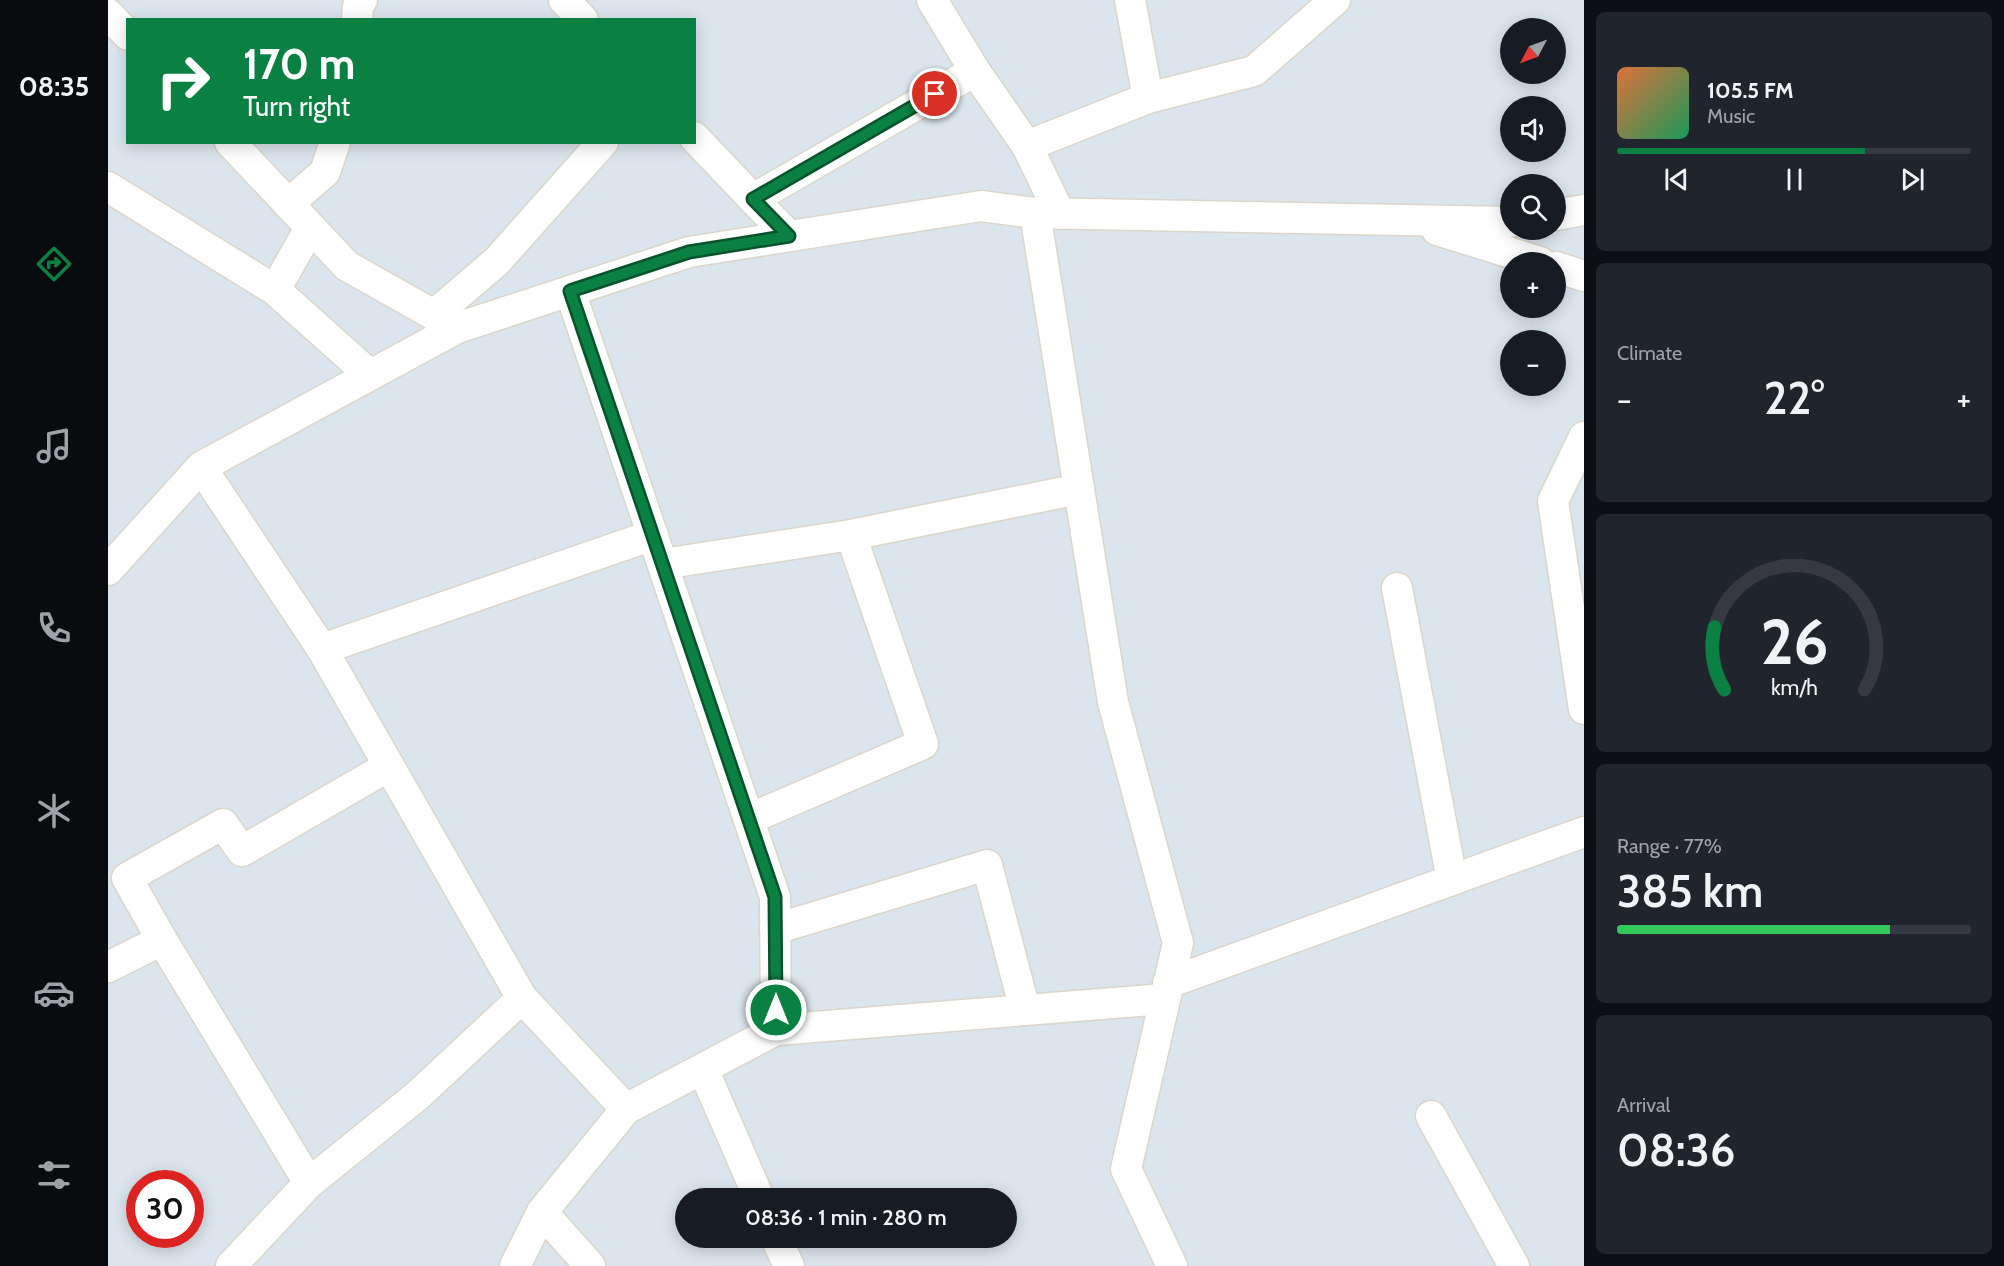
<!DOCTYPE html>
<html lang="en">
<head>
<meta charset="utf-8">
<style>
  body { margin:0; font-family:Cabin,sans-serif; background:#20242c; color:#f1f3f6; height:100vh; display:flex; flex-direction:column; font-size:22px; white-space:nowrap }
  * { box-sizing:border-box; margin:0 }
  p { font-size:20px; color:#9ea1a6 }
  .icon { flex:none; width:33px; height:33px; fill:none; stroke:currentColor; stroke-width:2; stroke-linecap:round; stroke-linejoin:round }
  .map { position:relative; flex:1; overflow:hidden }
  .sheet { display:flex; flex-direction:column; gap:12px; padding:12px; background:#0d0f14; width:420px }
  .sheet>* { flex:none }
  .banner { position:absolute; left:18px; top:18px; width:570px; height:126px; border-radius:0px; box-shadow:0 3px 15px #0003; background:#0b8043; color:#fff; overflow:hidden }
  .needle { width:39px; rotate:229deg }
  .buttons { position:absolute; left:1392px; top:18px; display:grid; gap:12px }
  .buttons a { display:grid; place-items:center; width:66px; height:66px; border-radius:50%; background:#171b24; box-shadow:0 3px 15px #0003; font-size:30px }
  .speed { position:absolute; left:18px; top:1170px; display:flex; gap:12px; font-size:30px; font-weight:700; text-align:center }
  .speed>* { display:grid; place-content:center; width:78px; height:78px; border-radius:50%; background:#171b24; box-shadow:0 3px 15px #0003; line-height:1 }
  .speed .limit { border:9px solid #d22; background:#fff; color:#111 }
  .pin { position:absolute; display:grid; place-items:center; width:51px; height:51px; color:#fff; margin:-26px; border:3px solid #fff; border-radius:50%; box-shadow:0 2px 6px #0007 }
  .me { position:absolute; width:66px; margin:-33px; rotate:0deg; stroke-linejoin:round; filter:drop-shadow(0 0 4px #0008) }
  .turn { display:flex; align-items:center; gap:21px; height:126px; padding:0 18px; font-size:27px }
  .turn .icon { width:78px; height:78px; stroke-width:2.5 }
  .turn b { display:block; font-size:42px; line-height:51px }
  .big { font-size:45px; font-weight:600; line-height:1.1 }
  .sheet .card { flex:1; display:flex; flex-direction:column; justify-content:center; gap:9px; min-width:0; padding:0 21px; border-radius:9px; background:#20242c }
  .sheet .dial { align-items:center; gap:0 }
  .dial svg { height:156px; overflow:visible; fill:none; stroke:#363941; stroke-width:7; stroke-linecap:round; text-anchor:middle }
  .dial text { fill:#f1f3f6; stroke:none }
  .song { display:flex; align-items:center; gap:18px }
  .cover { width:72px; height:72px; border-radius:9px; background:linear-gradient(135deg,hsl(20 70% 55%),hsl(150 70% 35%)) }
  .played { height:6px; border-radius:3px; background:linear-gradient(90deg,#0b8043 70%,#363941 70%) }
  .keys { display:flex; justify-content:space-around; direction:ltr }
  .heat { display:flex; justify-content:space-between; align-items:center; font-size:33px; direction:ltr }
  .charge { height:9px; border-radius:4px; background:linear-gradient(90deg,#34c759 77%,#363941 0) }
  .trip { position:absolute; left:567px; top:1188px; width:342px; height:60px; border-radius:30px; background:#171b24; box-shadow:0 3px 15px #0003; font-weight:600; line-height:60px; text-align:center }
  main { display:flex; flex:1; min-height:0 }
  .dock { display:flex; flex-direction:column; width:108px; justify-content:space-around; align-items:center; background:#090b0e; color:#9ea1a6 }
  .dock .icon { width:42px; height:42px }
  .dock .on { color:#0b8043 }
  .dock b { font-size:27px; color:#f1f3f6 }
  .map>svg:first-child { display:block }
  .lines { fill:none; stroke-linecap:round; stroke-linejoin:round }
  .minor-casing { stroke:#dcd6ca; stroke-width:33 }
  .minor { stroke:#fff; stroke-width:30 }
  .route-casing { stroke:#07532c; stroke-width:15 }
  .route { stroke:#0b8043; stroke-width:10 }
</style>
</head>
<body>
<main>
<nav class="dock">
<b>08:35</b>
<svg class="icon on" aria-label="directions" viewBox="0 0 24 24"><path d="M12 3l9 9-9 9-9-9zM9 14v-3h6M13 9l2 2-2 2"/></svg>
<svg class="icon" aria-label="music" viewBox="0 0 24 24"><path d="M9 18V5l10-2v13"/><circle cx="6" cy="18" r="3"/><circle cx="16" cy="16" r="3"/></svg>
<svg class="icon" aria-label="phone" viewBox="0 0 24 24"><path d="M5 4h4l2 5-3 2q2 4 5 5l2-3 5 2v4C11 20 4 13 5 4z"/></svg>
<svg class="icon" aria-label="climate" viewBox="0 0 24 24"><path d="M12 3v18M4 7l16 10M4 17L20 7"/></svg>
<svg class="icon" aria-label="car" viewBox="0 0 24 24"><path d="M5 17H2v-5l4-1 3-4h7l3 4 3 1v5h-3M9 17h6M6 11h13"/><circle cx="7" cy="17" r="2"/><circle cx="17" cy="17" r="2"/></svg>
<svg class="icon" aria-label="filters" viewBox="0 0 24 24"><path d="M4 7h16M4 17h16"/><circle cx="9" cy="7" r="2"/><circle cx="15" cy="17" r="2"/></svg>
</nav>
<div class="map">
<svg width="1476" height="1266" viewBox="0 0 1476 1266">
  <rect width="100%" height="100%" fill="#dbe5ed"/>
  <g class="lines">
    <defs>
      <g id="minor">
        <path d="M456,0L475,20"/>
        <path d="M824,0L867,71"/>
        <path d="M1022,0L1040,98"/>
        <path d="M0,14L20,35"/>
        <path d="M249,20L250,6L254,0"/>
        <path d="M586,137L645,199"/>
        <path d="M122,142L239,266L349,328L581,252L873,206L927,213L1005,702L1070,943L1018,1169L1064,1266"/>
        <path d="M0,187L167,290"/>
        <path d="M180,204L217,172L227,142"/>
        <path d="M927,213L1402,222"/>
        <path d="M952,214L919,146L1040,98L1146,71L1227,0"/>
        <path d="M1448,215L1476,210"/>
        <path d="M202,228L167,290L262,375"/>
        <path d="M1329,230L1432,262"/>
        <path d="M681,236L645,199L867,71L919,146"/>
        <path d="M1448,267L1476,276"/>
        <path d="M462,291L667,897L668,1030L1056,999"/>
        <path d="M326,315L389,261L495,142"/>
        <path d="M349,328L93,467L214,649L414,998L518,1109L668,1030"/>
        <path d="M1476,437L1445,501L1476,709"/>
        <path d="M743,535L971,489"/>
        <path d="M555,564L743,535L815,744L641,819"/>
        <path d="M0,570L93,467"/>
        <path d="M1289,588L1344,880"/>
        <path d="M214,649L545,535"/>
        <path d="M667,929L879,865L917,1010"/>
        <path d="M54,940L19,878L115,824L134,851L281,766"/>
        <path d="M0,967L54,940L201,1183"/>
        <path d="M1060,983L1476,832"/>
        <path d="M595,1069L651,1198"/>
        <path d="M1323,1116L1406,1266"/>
        <path d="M434,1212L482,1266"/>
        <path d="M668,1238L681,1266"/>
        <path d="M123,1266L201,1183L309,1096L414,998"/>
        <path d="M407,1266L434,1212L518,1109"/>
      </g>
    </defs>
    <use href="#minor" class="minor-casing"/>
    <use href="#minor" class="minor"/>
  </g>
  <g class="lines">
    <defs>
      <path id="route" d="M668,1010L667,897L462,291L581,252L681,236L645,199L827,94"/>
    </defs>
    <use href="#route" class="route-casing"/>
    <use href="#route" class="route"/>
  </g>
</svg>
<div class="buttons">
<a><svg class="needle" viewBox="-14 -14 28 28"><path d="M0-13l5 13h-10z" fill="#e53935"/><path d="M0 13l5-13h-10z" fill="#9ea1a6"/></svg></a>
<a><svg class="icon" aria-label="sound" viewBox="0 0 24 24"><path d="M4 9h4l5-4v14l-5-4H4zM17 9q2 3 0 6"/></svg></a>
<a><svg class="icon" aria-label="search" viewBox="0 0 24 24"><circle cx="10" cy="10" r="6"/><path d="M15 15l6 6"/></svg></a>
<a>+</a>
<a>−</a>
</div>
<div class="speed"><div class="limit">30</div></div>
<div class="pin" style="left:827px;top:94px;background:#d93025"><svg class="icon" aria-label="arrive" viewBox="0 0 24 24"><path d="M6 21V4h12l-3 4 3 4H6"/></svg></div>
<svg class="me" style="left:668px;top:1010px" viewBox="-20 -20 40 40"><circle r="17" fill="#0b8043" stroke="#fff" stroke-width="3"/><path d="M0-11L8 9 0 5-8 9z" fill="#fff"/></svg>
<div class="trip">08:36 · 1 min · 280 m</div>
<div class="banner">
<div class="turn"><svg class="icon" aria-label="right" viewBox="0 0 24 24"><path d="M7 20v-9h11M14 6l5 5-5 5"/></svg><div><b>170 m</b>Turn right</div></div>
</div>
</div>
<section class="sheet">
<div class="card">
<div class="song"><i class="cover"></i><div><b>105.5 FM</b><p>Music</p></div></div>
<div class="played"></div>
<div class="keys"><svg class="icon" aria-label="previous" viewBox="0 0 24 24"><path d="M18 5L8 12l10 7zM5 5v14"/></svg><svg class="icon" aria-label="pause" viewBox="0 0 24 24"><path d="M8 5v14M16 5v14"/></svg><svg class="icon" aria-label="next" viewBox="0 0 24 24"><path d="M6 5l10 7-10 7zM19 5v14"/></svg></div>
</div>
<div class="card"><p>Climate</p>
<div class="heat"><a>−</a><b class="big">22°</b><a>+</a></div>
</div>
<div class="card dial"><svg viewBox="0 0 100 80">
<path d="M14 69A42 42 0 1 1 86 69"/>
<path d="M14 69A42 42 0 0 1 9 37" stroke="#0b8043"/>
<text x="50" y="56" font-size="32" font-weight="700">26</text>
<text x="50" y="72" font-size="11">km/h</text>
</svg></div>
<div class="card"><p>Range · 77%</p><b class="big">385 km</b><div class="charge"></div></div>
<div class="card"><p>Arrival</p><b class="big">08:36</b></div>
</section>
</main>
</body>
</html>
